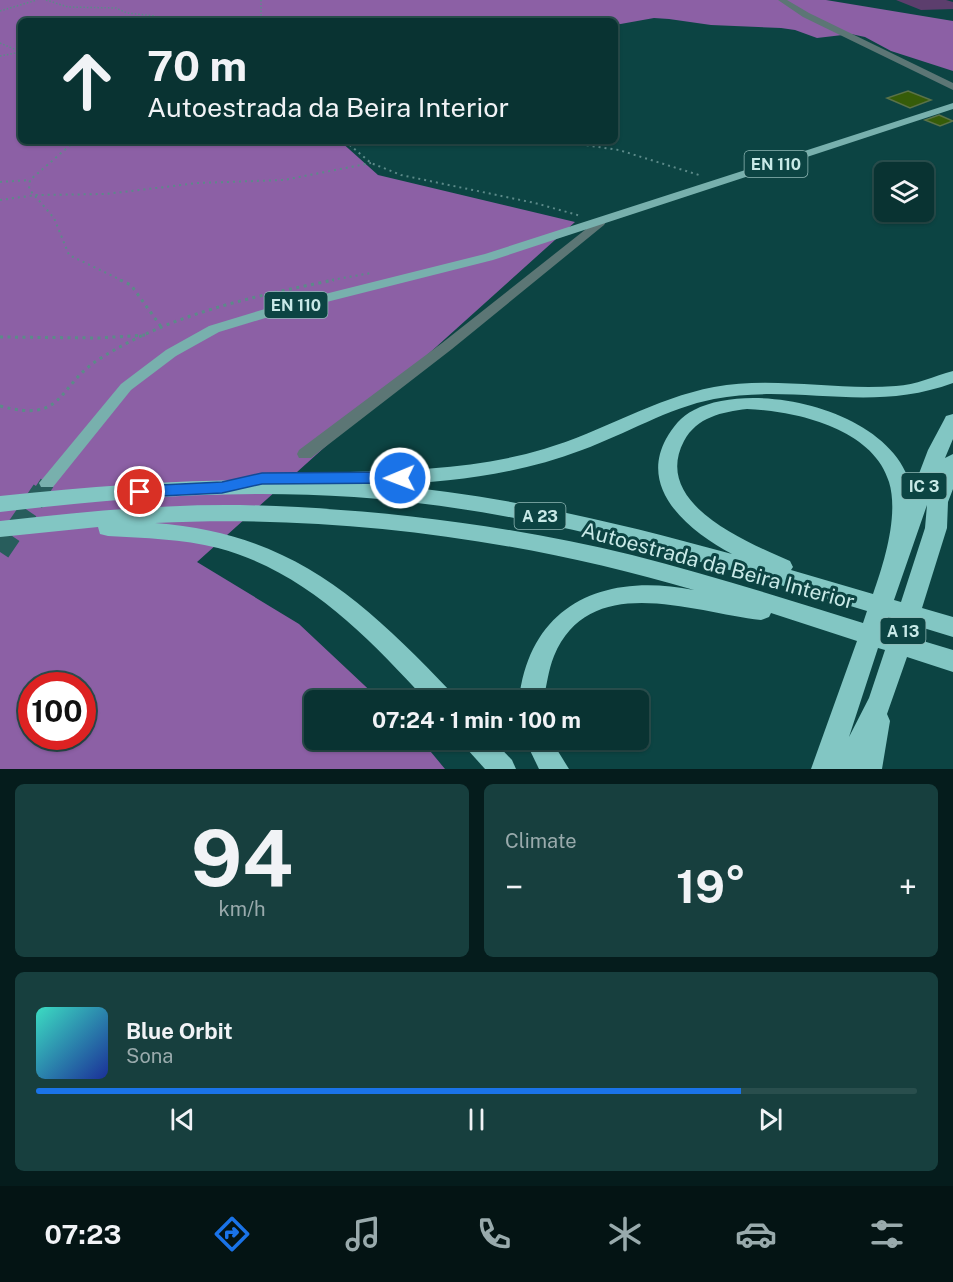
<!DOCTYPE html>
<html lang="en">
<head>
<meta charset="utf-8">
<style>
  body { margin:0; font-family:"Public Sans",sans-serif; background:#173f3e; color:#f1f3f6; height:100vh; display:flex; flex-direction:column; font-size:22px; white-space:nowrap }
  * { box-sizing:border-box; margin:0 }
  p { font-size:20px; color:#99aaac }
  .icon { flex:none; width:33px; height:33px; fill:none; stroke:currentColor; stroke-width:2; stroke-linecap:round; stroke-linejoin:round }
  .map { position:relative; height:769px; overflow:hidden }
  .side { display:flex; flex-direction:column; gap:15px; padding:15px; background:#051c1c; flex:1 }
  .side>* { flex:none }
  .hud { position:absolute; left:18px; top:18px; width:600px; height:126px; border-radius:9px; box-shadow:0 2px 4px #0004,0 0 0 2px #294e4d; background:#093332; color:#f1f3f6; overflow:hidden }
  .fabs { position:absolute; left:874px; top:162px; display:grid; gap:12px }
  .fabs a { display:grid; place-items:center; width:60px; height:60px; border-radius:9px; background:#093332; box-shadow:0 2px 4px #0004,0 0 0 2px #294e4d; font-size:30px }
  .speed { position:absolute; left:18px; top:672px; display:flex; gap:12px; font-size:30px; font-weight:700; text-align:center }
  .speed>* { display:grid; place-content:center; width:78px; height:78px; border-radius:50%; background:#093332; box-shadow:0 2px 4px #0004,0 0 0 2px #294e4d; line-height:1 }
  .speed .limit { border:9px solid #d22; background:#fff; color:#111 }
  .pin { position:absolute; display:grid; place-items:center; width:51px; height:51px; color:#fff; margin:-26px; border:3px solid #fff; border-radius:50%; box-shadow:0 2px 6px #0007 }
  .me { position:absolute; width:66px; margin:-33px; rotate:269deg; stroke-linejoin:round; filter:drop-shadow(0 0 4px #0008) }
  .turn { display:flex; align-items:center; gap:21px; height:126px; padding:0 30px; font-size:27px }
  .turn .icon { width:78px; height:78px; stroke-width:2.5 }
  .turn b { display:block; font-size:42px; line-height:51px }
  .big { font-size:45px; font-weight:700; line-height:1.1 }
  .side .card { flex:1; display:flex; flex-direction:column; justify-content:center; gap:9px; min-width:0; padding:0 21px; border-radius:9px; background:#173f3e }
  .side .dial { align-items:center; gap:0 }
  .dial b { font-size:78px; line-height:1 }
  .song { display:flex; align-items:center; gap:18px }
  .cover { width:72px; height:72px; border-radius:9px; background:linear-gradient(135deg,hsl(170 70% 55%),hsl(230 70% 35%)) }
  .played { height:6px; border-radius:3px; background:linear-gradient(90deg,#1a73e8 80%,#294e4d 80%) }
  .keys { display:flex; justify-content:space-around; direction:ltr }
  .heat { display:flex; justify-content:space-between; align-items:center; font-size:33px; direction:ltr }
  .side .tiles { flex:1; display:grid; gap:15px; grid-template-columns:1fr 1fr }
  .card:last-child { grid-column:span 2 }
  .trip { position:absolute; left:304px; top:690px; width:345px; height:60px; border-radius:9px; background:#093332; box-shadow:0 2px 4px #0004,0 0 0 2px #294e4d; font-weight:700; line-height:60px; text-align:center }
  .tabs { display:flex; height:96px; justify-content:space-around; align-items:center; background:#041414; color:#99aaac }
  .tabs .icon { width:42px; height:42px }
  .tabs .on { color:#1a73e8 }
  .tabs b { font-size:27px; color:#f1f3f6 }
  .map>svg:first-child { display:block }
  .green { fill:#5c3e6d }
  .forest { fill:#8c60a5; fill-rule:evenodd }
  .building { fill:#365c09; stroke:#5a7248; stroke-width:1.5 }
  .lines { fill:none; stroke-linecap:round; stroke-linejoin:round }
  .major-tunnel-far1 { stroke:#285d5c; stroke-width:15; stroke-dasharray:15 8; stroke-linecap:butt }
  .major-tunnel { stroke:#285d5c; stroke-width:20; stroke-dasharray:20 10; stroke-linecap:butt }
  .path-far2 { stroke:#5c8a89; stroke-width:1.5; stroke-dasharray:1.5 2; stroke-linecap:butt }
  .path-far1 { stroke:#5c8a89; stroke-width:2; stroke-dasharray:2 4; stroke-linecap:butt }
  .path { stroke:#5c8a89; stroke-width:3; stroke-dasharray:3 4.5; stroke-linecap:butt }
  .minor { fill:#5c7675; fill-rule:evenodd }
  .major { fill:#78b0ad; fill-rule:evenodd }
  .highway { fill:#82c6c3; fill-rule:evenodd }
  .route { fill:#1a73e8; stroke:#114b97; stroke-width:1.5 }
  .labels { text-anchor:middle; stroke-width:6; stroke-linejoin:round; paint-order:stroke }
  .shield { fill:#0c4443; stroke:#90b8b6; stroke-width:1.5 }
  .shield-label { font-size:16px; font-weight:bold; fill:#c8e9e7 }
  .near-street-label { font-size:21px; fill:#c8e9e7; stroke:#0c4443 }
</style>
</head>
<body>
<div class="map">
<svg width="953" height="769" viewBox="0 0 953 769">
  <rect width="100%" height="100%" fill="#0c4443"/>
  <path class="green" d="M896,0H946L953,2V9L921,10Z"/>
  <path class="forest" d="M0,0H826L953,21V71L891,51L865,37L851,34L817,38L795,30L781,28L711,25L669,19L654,18L615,25V21H21V141H340L378,175L575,222L197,562L299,624L380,700H315V740H421L445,769H0ZM32,686H82V736H32Z"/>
  <g class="building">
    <path d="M908,91L931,100L910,108L887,98Z"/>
    <path d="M939,115L953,121L940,126L925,120Z"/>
  </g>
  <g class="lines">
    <path class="major-tunnel-far1" d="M41,492L47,483"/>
    <path class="major-tunnel" d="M0,552L42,490"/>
    <g class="path-far2">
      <path d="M46,0L68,7L116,8L127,13L155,16L162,21"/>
      <path d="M261,0V21"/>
      <path d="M0,11L37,0"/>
      <path d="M0,43L21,52"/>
      <path d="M0,56L21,52"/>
    </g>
    <g class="path-far1">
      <path d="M75,141L30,180L29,189L54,218L69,255L123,281"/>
      <path d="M345,141L371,163L401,175L535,203L581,216"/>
      <path d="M557,141L619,150L702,176"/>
      <path d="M0,182L30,180"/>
      <path d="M0,200L36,195L106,194L198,183L284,180L371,163"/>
      <path d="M326,281L371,273"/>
    </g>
    <g class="path">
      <path d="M120,280L131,285L162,328"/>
      <path d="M0,337L99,338L145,335"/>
      <path d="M0,406C67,424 55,386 101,358C171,314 254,296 334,280"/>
    </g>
    <g class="minor">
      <path d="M778,0H787L809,13L953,83V90L803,17Z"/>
      <path d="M600,218L606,222L604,225L452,349L311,458H299L297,454L299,450L442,343Z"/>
    </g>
    <path class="major" d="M953,103V109L493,260L275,315L219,332L176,356L131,390L53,487H41L39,483L121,384L166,350L209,326L265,309L485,254Z"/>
    <g class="highway">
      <path d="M953,371V383C869,414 797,383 714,399C668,408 626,434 582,450C519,474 453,482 385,485C503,495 619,523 732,554C691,532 638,491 666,439C673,427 681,416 694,410C757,378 899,412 912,492L928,450L944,420L946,416L953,414V439L945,458L953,454V489L948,502L947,528L922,608L953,617V637L917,626L913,638L953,650V672L907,657L887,714L890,721L882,769H811L857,641L771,613L769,617L761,620C694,613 590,570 554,656C548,671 547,685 543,700H519C530,603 605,572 694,590C520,539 336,514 155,523C291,533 362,599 451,692L455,700H426C367,636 305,571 218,548C182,539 145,538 108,536L100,534L98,527L0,537V521C80,512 160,504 240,505C371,508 504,524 632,555C710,575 786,599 863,623L867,611C700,560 529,509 354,497C235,489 117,498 0,512V496C114,484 227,476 341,482L340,479L343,474L350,472C415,470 481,468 544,449C602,432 655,398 714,387C775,376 835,391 896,386C916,385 934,376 953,371ZM747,409C795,411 873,428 889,482C899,515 884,563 873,594L791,570L793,567L790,561C747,542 651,504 684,441C697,417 722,412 747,409ZM927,505L925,528L901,602L894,600ZM888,617L895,619L891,632L884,630ZM878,648L885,650L869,698L849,737Z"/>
      <path d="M463,740H493L512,760L516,769H485L467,749Z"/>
      <path d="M525,740H551L569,769H539Z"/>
    </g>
  </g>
  <path class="route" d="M400,472L405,474L408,478L405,482L400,483L262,484L222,493L140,497L134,496L132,492L134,488L140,486L222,482L262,473Z"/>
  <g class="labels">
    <g class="shield">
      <rect x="744.5" y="151" width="63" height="26" rx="4.5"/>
      <rect x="264.5" y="292" width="63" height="26" rx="4.5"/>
      <rect x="901.5" y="473" width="45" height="26" rx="4.5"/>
      <rect x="514.5" y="503" width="51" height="26" rx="4.5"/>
      <rect x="880.5" y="618" width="45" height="26" rx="4.5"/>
    </g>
    <g class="shield-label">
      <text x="776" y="170">EN 110</text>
      <text x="296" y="311">EN 110</text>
      <text x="924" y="492">IC 3</text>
      <text x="540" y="522">A 23</text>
      <text x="903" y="637">A 13</text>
    </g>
    <g class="near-street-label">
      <text transform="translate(718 566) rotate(15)" y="7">Autoestrada da Beira Interior</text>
    </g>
  </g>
</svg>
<div class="fabs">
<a><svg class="icon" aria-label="layers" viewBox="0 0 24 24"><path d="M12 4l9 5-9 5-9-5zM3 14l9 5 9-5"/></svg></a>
</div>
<div class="speed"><div class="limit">100</div></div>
<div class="pin" style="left:140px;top:492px;background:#d93025"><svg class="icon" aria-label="arrive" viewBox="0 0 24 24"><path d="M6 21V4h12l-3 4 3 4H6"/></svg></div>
<svg class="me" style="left:400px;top:478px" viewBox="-20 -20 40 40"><circle r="17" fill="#1a73e8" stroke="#fff" stroke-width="3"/><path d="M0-11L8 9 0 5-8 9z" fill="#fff"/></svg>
<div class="trip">07:24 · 1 min · 100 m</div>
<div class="hud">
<div class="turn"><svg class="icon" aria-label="ahead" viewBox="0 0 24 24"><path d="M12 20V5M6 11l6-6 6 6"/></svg><div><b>70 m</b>Autoestrada da Beira Interior</div></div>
</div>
</div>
<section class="side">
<div class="tiles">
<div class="card dial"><b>94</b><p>km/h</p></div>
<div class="card"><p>Climate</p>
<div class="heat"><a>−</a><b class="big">19°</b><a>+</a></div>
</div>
<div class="card">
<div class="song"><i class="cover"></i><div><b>Blue Orbit</b><p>Sona</p></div></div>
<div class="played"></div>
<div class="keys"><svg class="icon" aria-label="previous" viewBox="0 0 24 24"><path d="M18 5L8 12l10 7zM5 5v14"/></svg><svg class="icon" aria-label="pause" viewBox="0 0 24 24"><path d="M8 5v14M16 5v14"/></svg><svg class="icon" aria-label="next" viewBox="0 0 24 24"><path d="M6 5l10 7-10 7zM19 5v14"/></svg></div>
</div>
</div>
</section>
<nav class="tabs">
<b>07:23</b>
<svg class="icon on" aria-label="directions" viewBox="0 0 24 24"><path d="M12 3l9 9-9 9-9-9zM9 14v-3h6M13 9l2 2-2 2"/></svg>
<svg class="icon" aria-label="music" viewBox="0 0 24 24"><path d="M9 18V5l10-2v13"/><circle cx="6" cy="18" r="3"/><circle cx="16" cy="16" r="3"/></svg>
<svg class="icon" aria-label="phone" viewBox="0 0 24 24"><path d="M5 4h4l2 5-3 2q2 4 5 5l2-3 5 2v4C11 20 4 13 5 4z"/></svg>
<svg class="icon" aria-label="climate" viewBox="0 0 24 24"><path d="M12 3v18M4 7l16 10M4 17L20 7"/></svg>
<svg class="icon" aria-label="car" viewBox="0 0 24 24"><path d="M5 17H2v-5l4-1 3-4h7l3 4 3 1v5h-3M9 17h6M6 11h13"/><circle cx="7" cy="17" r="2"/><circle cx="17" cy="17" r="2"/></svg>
<svg class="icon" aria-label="filters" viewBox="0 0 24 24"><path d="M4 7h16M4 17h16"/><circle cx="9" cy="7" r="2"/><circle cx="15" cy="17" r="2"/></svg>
</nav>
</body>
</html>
